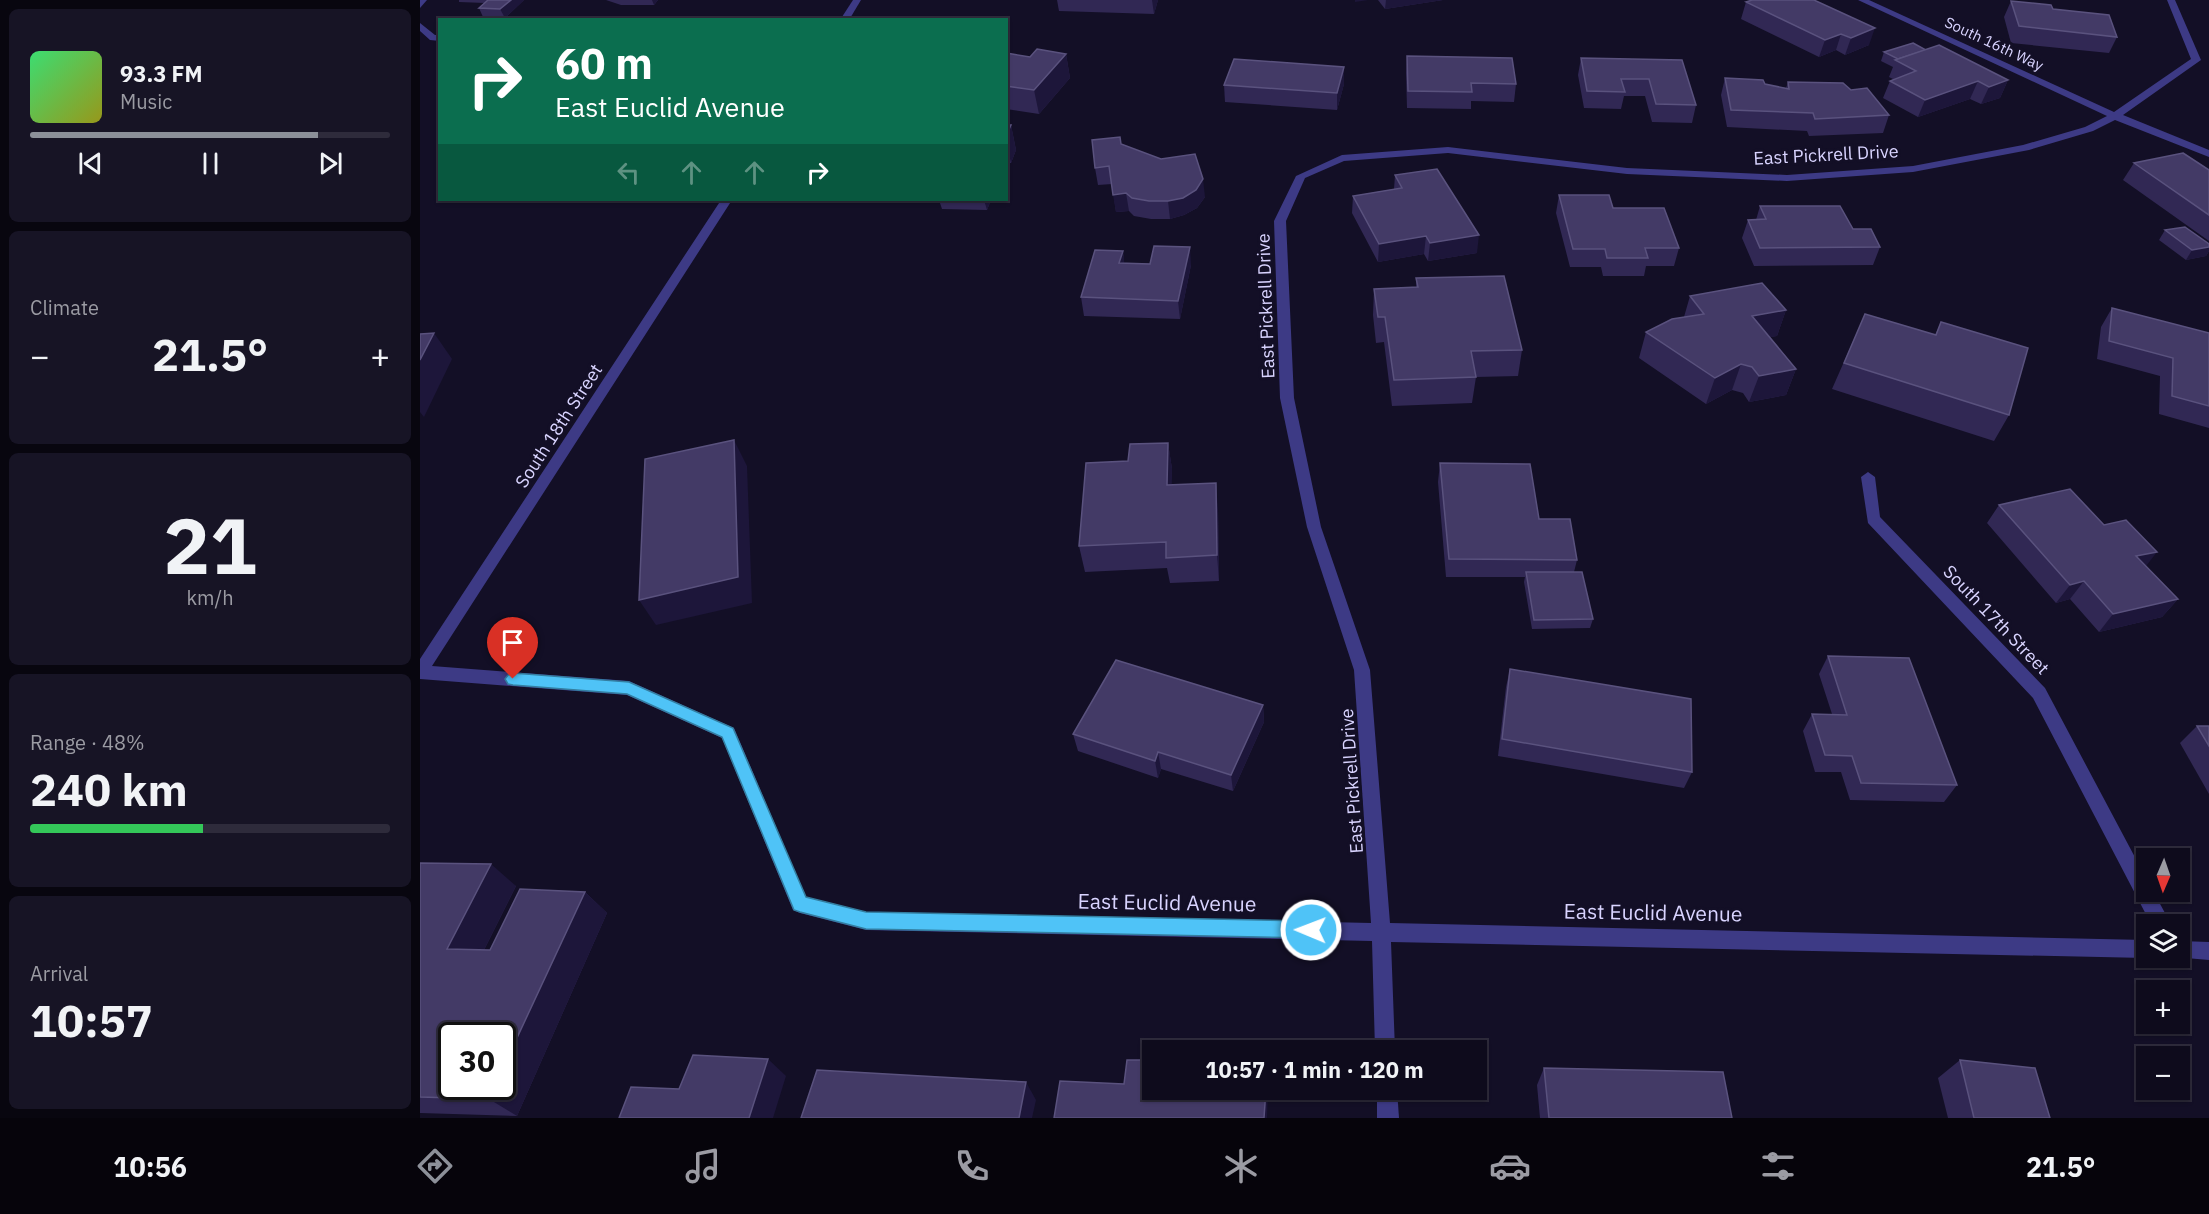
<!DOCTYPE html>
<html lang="en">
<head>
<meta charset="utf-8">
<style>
  body { margin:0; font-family:"IBM Plex Sans",sans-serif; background:#171425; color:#f1f3f6; height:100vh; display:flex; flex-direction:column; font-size:22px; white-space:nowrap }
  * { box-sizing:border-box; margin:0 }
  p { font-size:20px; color:#9b9ba3 }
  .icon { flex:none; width:33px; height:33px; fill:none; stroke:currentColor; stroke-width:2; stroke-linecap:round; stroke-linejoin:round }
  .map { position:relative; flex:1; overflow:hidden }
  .sheet { display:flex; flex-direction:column; gap:9px; padding:9px; background:#08060f; width:420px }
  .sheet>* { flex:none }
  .guide { position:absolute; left:18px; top:18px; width:570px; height:183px; border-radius:0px; box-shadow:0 2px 4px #0004,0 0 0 2px #2e2b3b; background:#0b6e4f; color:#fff; overflow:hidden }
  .needle { width:39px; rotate:182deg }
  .buttons { position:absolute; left:1716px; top:848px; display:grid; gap:12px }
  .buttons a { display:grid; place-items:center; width:54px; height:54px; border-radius:0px; background:#0e0b1c; box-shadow:0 2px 4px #0004,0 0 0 2px #2e2b3b; font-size:30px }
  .speed { position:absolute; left:18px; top:1022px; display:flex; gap:12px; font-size:30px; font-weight:700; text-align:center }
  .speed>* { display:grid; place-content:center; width:78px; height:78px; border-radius:50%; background:#0e0b1c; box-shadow:0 2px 4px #0004,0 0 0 2px #2e2b3b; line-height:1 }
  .speed .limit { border:3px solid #111; border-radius:9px; background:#fff; color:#111 }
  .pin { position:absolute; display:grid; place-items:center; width:51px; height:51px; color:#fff; margin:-62px -26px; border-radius:50% 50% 50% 0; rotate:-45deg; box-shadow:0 0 6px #0007 }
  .pin .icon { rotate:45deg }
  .me { position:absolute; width:66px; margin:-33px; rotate:271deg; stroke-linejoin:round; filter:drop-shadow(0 0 4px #0008) }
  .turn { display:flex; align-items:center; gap:21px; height:126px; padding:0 18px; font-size:27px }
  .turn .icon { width:78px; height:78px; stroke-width:2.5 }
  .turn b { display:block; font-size:42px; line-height:51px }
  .lanes { display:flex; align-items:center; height:57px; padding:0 18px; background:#0003; justify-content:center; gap:30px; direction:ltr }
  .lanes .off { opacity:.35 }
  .big { font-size:45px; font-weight:700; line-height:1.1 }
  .sheet .card { flex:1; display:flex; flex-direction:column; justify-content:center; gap:9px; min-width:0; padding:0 21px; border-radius:9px; background:#171425 }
  .sheet .dial { align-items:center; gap:0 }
  .dial b { font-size:78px; line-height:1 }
  .song { display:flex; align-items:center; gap:18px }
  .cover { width:72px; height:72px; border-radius:9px; background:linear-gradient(135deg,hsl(140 70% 55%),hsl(60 70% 35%)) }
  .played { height:6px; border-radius:3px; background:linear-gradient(90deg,#8c9099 80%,#2e2b3b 80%) }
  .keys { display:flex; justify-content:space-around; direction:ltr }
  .heat { display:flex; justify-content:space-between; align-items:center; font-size:33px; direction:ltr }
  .charge { height:9px; border-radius:4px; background:linear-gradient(90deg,#34c759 48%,#2e2b3b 0) }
  .trip { position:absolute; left:722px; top:1040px; width:345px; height:60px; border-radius:0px; background:#0e0b1c; box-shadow:0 2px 4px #0004,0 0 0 2px #2e2b3b; font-weight:700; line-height:60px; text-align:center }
  .dock { display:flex; height:96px; justify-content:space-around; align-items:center; background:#06040b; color:#9b9ba3 }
  .dock .icon { width:42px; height:42px }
  .dock .active { color:#8c9099 }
  .dock b { font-size:27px; color:#f1f3f6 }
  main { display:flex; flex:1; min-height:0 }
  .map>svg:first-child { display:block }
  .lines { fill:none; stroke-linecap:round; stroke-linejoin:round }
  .service { fill:#3d3a85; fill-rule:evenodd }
  .minor { fill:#3d3a85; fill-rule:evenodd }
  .wall { fill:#312854 }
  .shaded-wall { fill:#1d163a }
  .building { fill:#433a66; stroke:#5a527e; stroke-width:1.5 }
  .route { fill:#4fc3f7; stroke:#337fa1; stroke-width:1.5 }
  .labels { text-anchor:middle; stroke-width:6; stroke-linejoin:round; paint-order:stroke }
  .far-street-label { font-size:15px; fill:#d9d4ff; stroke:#130f26 }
  .street-label { font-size:18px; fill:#d9d4ff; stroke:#130f26 }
  .near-street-label { font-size:21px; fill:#d9d4ff; stroke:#130f26 }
</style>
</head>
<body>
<main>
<section class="sheet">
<div class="card">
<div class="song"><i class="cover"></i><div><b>93.3 FM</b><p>Music</p></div></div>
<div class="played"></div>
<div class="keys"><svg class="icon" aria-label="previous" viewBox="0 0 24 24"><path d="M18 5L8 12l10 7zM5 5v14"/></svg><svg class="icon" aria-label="pause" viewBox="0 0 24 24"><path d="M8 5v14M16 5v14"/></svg><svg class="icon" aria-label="next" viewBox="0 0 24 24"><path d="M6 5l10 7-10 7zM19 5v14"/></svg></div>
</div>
<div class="card"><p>Climate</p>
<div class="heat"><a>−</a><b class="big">21.5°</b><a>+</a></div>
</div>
<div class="card dial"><b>21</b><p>km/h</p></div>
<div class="card"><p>Range · 48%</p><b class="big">240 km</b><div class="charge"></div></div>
<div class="card"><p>Arrival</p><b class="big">10:57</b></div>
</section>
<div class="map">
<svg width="1789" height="1118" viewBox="0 0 1789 1118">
  <rect width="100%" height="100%" fill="#130f26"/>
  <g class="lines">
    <g class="service">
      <path d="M0,0H7L0,8Z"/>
      <path d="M0,23L15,35H20V41L10,40L0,31Z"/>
    </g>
    <g class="minor">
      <path d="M433,0H441L429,20H420Z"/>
      <path d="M1438,0H1449L1694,112L1771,59L1747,0H1755L1781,60L1703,115L1789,150V157L1695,120L1673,131L1609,150L1493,172L1367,181L1207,174L1028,153L924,161L885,178L866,221L874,398L901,527L950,670L970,923L1726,940V957H1729L1726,958L971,942L975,1050H955L952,941L446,930L380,913L373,910L302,738L207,695L0,679V659L301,200H312L12,666L209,681L314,728L386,897L446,912L951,923L934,670L887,527L860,398L854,221L876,176L922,155L1028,147L1207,168L1367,175L1493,166L1603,145L1665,127L1687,116Z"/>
      <path d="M1448,472L1455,477L1460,517L1625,688L1726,878V891H1733L1751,924H1731L1613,698L1448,523L1441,477Z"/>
      <path d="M1760,941L1789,942V960L1754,957H1760Z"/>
      <path d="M957,1089H977L979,1118H957Z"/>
    </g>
  </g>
  <g class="wall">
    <path d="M39,0H104L85,18L63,17L59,8L65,3L39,2Z"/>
    <path d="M186,0H238L234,5H201Z"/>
    <path d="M637,0H738L734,14L639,11Z"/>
    <path d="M958,0H1023L965,9Z"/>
    <path d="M1332,0L1449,45L1425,55L1416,50L1399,57L1321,19L1326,2Z"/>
    <path d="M1591,1L1633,9L1697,37L1689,53L1591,43L1584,17Z"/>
    <path d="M1506,50L1588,80L1580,98L1561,104L1550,99L1498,117L1463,98L1470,81L1473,79L1469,77L1473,67L1461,61L1464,52Z"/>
    <path d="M586,53L610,57L646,54L650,78L619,114L586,109Z"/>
    <path d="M987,56L1096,84L1094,102L1051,101V109L987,108L986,73Z"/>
    <path d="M1161,58L1262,60L1276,105L1272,123L1232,122L1225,96H1204L1201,109L1164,108L1158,75Z"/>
    <path d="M1305,78L1366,88L1368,82L1431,90L1469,115L1463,133L1389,136L1387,131L1307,127L1301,95Z"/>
    <path d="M924,84L917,110L805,102L804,85Z"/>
    <path d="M586,125H591L596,150L591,163H586Z"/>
    <path d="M701,144L785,197L777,208L764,215L750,219H731L714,216L709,211L696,212L692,184L678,185L675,168Z"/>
    <path d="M1714,163L1789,170V241L1703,180Z"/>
    <path d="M975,175L1057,253L1008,261L1004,254L958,262L932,213L933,196L974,189Z"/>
    <path d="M1139,195L1193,208L1259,248L1254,266H1226L1224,276H1183L1181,267H1150L1136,213Z"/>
    <path d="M519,200H571L567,210L522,209Z"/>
    <path d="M1340,206L1433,229L1460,247L1453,265L1334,266L1322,238L1328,220H1336Z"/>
    <path d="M1745,230L1789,244V251L1786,256L1766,260L1739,240Z"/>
    <path d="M703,251L704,263L771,265L760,319L664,316L661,297Z"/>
    <path d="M996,278L1102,350L1098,376L1056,377L1052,403L972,406L964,342L956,343L953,315L954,289L996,287Z"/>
    <path d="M1270,296L1366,310L1357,336L1350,337L1376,369L1366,395L1329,402L1323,393L1312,390L1286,404L1219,358L1226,332L1264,317Z"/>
    <path d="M1692,308L1789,333V428L1739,414L1740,376L1677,359L1681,327Z"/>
    <path d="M1445,314L1515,335L1521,322L1589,415L1574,441L1412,389Z"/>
    <path d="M748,443L752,469L751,485L798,509L799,581L750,583L747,568L665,572L659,546L708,461Z"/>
    <path d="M1020,463L1119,519L1157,560L1154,572L1173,619L1170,628L1112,629L1104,582L1105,577H1026L1018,482Z"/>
    <path d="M1579,505L1684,525L1726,566L1758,599L1742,617L1679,632L1650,599L1636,603L1567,523Z"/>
    <path d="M1408,656L1537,785L1524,802L1430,800L1421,772H1395L1383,731L1392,714H1412L1399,674Z"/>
    <path d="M1090,669L1272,772L1264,788L1078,756L1086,687Z"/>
    <path d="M843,705L844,722L813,791L741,769L738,778L658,751L653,734Z"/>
    <path d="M1777,726H1789V794L1760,743Z"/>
    <path d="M0,863L96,886L64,950H70L165,892L187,913L97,1116L0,1113Z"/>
    <path d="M1540,1060L1630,1118H1528L1518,1078Z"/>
    <path d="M1124,1068L1312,1118H1120L1117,1085Z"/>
  </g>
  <g class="shaded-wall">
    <path d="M91,0H104L85,18L80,9Z"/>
    <path d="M232,0H238L234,5Z"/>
    <path d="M732,0H738L734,14Z"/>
    <path d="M935,0H948L935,2Z"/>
    <path d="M966,0H1023L965,9Z"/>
    <path d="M1455,28L1449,45L1425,55L1431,38Z"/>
    <path d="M1421,34L1416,50L1399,57L1405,40Z"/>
    <path d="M646,54L650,78L619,114L614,90Z"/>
    <path d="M924,67V84L917,110V93Z"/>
    <path d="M1588,80L1580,98L1561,104L1569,87Z"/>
    <path d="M1558,81L1550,99L1498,117L1505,100Z"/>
    <path d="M591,125L596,150L591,163L586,141V136Z"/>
    <path d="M783,179L785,197L777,208L764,215L750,219L748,201Z"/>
    <path d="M706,193L709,211L696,212L693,195Z"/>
    <path d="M564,200H571L567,210Z"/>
    <path d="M1059,235L1057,253L1008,261L1010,243Z"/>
    <path d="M1006,236L1004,254L958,262L959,244Z"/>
    <path d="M770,247L771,265L760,319L758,301Z"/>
    <path d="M1789,247V251L1786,256L1766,260L1772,250Z"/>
    <path d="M703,251L705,269L699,263Z"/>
    <path d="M1366,310L1357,336L1323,342L1332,316Z"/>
    <path d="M14,333L32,359L4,417L0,412V360Z"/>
    <path d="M1321,364L1312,390L1286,404L1295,378Z"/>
    <path d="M1376,369L1366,395L1329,402L1339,376Z"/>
    <path d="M314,440L327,466L332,603L236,625L219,600Z"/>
    <path d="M748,443L752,469L751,511L747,485Z"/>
    <path d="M796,483L798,509L799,581L797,555Z"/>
    <path d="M1737,552L1723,570L1716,556Z"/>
    <path d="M1664,581L1650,599L1636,603L1650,585Z"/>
    <path d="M1758,599L1742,617L1679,632L1693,614Z"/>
    <path d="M843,705L844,722L813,791L811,775Z"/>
    <path d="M738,752L741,769L738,778L735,761Z"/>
    <path d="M71,864L96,886L54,970L27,949Z"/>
    <path d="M165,892L187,913L97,1116L69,1099L75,1086H82V1070Z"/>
    <path d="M348,1059L366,1076L353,1118H329Z"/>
    <path d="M606,1082L616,1100L612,1118H599Z"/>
    <path d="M846,1089H848L847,1118H844Z"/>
  </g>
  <g class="building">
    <path d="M68,0H91L80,9L59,8Z"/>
    <path d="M1332,0H1394L1455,28L1431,38L1421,34L1405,40L1326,2Z"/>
    <path d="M1591,1L1631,5L1633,9L1689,15L1697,37L1599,26Z"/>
    <path d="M1493,43L1506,50L1478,59L1464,52Z"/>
    <path d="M1519,45L1588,80L1569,87L1558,81L1505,100L1470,81L1496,71L1475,60Z"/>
    <path d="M617,49L646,54L614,90L586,86V53L610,57Z"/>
    <path d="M987,56L1092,58L1096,84L1051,83L1052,92L988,91Z"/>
    <path d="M1161,58L1262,60L1276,105L1236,104L1229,79H1201L1205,92L1167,91Z"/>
    <path d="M814,59L924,67L917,93L804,85Z"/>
    <path d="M1305,78L1343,80L1345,84L1369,89L1368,82L1423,83L1431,90L1447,88L1469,115L1395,119L1393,113L1311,110Z"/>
    <path d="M586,125H591L586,136Z"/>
    <path d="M700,137L701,144L741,159L775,154L783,179L776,190L763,198L748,201H729L712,198L706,193L693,195L689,166L675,168L672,140Z"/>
    <path d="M1763,153L1789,170V215L1714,163Z"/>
    <path d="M1017,169L1059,235L1010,243L1006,236L959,244L933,196L982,188L975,175Z"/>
    <path d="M1139,195H1189L1193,208H1244L1259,248H1225L1228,258H1187L1185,249H1153Z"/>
    <path d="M1340,206H1420L1433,229H1451L1460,247L1340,248L1328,220L1346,219Z"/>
    <path d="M1765,227L1789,244V247L1772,250L1745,230Z"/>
    <path d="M734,246L770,247L758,301L661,297L675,250L703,251L699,263L730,264Z"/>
    <path d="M1084,276L1102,350L1051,351L1056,377L974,380L965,317H958L954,289L998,287L996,278Z"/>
    <path d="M1342,283L1366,310L1332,316L1376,369L1339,376L1332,367L1321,364L1295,378L1226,332L1252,319L1284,314L1270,296Z"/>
    <path d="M1692,308L1789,333V406L1752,396L1753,358L1689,341Z"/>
    <path d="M1445,314L1516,335L1521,322L1608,348L1589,415L1424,363Z"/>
    <path d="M14,333L0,360V334Z"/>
    <path d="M314,440L318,577L219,600L225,459Z"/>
    <path d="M748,443L747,485L796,483L797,555L746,558V542L659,546L666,463L708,461L710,444Z"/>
    <path d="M1020,463L1110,464L1119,519H1150L1157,560L1029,559Z"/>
    <path d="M1650,489L1684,525L1706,520L1737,552L1716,556L1758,599L1693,614L1664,581L1650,585L1579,505Z"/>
    <path d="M1106,572H1162L1173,619L1114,620Z"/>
    <path d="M1408,656L1489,658L1537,785L1441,783L1432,756L1405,755L1392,714L1427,715Z"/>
    <path d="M696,660L843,705L811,775L738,752L735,761L653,734Z"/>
    <path d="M1090,669L1271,699L1272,772L1082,739Z"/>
    <path d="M1777,726H1789V746Z"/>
    <path d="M0,863L71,864L27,949L70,950L100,889L165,892L82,1070V1035H32V1086H75L69,1099L0,1097Z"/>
    <path d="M273,1055L348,1059L329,1118H199L211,1087L259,1089Z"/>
    <path d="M707,1060H732V1089H846L844,1118H634L640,1081L704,1084Z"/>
    <path d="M1540,1060L1615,1068L1630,1118H1554Z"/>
    <path d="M1124,1068L1303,1072L1312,1118H1129Z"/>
    <path d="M397,1070L606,1082L599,1118H381Z"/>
  </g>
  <path class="route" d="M93,673L209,682L313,728L386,897L446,912L891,921L897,924L899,930L897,936L891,938L446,929L380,912L374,910L302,737L207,694L93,685L88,684L85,679L88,675Z"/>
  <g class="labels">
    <g class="far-street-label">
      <text transform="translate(1574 44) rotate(25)" y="5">South 16th Way</text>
    </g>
    <g class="street-label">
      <text transform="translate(1406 155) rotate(-3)" y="6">East Pickrell Drive</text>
      <text transform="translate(846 306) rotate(-92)" y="6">East Pickrell Drive</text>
      <text transform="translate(139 426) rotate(-57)" y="6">South 18th Street</text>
      <text transform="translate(1576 620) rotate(46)" y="6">South 17th Street</text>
      <text transform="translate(932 781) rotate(-94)" y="6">East Pickrell Drive</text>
    </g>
    <g class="near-street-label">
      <text transform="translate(747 903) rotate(1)" y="7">East Euclid Avenue</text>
      <text transform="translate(1233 913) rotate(1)" y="7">East Euclid Avenue</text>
    </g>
  </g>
</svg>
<div class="buttons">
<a><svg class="needle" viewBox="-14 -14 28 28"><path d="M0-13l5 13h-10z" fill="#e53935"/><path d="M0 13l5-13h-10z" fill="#9b9ba3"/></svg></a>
<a><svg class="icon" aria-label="layers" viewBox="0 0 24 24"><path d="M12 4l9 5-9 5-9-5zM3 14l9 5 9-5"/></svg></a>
<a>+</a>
<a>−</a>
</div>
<div class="speed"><div class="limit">30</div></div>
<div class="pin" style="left:93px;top:679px;background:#d93025"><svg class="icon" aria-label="arrive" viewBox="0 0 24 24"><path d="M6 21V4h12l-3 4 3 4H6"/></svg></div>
<svg class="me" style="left:891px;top:930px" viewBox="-20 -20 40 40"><circle r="17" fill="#4fc3f7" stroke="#fff" stroke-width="3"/><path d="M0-11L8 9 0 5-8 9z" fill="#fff"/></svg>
<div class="trip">10:57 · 1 min · 120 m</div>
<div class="guide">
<div class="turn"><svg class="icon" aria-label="right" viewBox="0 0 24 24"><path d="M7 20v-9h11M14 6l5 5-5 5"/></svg><div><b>60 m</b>East Euclid Avenue</div></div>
<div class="lanes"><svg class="icon off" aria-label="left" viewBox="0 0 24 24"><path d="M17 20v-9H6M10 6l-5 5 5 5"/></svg><svg class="icon off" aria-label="ahead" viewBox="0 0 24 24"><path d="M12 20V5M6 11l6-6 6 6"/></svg><svg class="icon off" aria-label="ahead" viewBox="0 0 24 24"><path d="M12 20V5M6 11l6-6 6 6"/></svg><svg class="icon" aria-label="right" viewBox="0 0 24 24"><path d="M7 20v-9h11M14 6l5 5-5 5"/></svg></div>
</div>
</div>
</main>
<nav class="dock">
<b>10:56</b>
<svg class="icon active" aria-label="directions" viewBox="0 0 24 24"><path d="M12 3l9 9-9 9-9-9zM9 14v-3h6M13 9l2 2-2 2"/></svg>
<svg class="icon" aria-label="music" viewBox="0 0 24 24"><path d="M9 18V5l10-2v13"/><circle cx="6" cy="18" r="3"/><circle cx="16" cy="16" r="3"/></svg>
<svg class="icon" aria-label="phone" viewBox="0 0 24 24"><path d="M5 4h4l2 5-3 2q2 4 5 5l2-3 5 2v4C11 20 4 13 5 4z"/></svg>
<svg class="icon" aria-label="climate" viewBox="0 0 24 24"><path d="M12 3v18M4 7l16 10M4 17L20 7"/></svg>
<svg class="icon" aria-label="car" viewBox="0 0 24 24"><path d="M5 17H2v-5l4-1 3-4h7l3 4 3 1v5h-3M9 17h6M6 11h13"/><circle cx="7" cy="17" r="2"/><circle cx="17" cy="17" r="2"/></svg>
<svg class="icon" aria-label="filters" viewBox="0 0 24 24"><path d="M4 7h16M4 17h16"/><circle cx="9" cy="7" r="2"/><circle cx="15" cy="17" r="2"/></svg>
<b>21.5°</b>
</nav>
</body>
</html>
